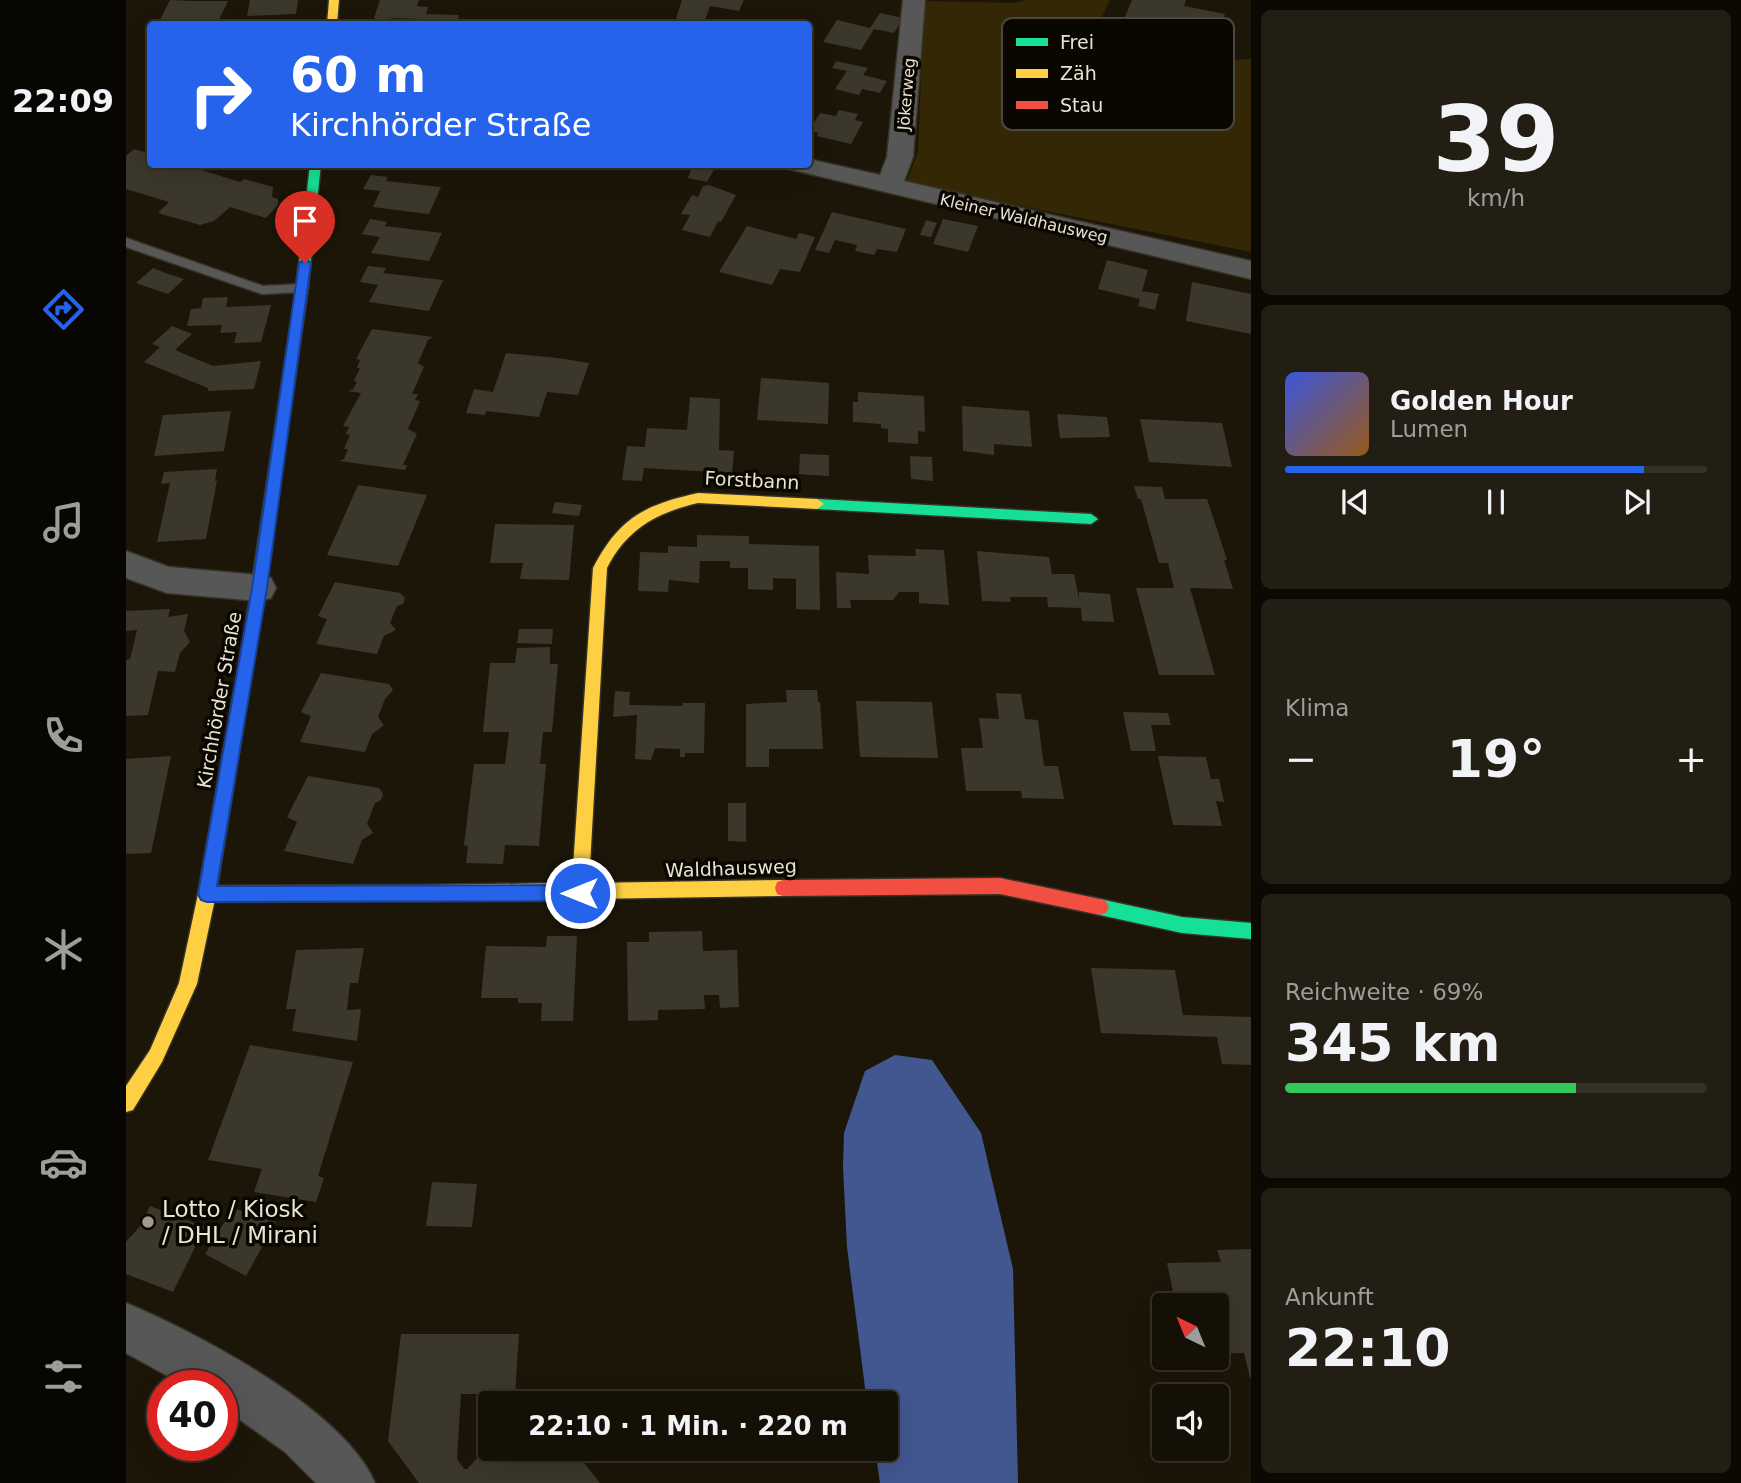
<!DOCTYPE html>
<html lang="de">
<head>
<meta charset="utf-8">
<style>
  body { margin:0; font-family:"DejaVu Sans",sans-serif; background:#221e14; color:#f1f3f6; height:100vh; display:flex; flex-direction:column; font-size:26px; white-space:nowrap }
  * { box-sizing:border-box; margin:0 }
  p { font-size:23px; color:#9d9d9b }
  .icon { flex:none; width:38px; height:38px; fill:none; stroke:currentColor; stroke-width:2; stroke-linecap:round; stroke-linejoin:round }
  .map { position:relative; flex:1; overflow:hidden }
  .drawer { display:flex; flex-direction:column; gap:10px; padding:10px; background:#0c0903; width:490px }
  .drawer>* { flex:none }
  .guide { position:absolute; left:21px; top:21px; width:665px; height:147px; border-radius:7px; box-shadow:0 7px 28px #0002,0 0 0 2px #343028; background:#2563eb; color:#fff; overflow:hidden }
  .needle { width:46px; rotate:317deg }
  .tools { position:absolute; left:1026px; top:1293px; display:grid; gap:14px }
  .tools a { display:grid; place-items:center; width:77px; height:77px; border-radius:7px; background:#151006; box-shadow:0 7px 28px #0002,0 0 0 2px #343028; font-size:35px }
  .speed { position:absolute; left:21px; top:1370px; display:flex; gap:14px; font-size:35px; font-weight:700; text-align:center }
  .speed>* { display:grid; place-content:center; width:91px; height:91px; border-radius:50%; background:#151006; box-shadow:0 7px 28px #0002,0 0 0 2px #343028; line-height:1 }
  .speed .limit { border:10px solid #d22; background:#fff; color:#111 }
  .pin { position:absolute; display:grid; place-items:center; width:60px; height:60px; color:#fff; margin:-72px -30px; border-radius:50% 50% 50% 0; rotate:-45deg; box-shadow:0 0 7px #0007 }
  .pin .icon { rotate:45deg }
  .me { position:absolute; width:77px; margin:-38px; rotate:270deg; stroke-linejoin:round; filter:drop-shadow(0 0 5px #0008) }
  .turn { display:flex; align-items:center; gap:24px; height:147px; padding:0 28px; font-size:32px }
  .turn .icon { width:91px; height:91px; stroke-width:2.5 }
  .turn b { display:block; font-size:49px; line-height:60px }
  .big { font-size:52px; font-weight:800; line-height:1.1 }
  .drawer .tile { flex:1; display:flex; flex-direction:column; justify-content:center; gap:10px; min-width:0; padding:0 24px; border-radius:10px; background:#221e14 }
  .drawer .dial { align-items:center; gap:0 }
  .dial b { font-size:91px; line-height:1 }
  .song { display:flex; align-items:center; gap:21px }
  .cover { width:84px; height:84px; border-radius:10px; background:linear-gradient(135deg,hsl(230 70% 55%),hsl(30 70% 35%)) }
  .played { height:7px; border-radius:4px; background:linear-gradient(90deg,#2563eb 85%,#343028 85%) }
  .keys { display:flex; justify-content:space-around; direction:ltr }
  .heat { display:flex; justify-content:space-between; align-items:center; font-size:38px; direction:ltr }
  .charge { height:10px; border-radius:5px; background:linear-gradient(90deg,#34c759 69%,#343028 0) }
  .trip { position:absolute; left:352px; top:1391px; width:420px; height:70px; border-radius:7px; background:#151006; box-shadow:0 7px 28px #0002,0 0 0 2px #343028; font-weight:800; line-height:70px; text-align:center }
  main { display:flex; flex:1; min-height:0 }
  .tab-bar { display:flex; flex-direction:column; width:126px; justify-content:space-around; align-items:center; background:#080602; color:#9d9d9b }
  .tab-bar .icon { width:49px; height:49px }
  .tab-bar .selected { color:#2563eb }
  .tab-bar b { font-size:32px; color:#f1f3f6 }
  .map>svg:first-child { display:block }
  .green { fill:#342705 }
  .water { fill:#425790 }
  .building { fill:#3c372b }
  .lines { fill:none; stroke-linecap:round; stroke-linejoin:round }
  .lane-casing { stroke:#373226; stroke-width:3 }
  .street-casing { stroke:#373226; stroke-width:3 }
  .fast-casing { stroke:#373226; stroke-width:3 }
  .slow-casing { stroke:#373226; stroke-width:3 }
  .jam-casing { stroke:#373226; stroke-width:3 }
  .lane { fill:#575758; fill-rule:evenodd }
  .street { fill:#575758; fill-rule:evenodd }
  .fast { fill:#16e098; fill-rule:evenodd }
  .slow { fill:#ffcf43; fill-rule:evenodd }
  .jam { fill:#f24e42; fill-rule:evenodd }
  .route { fill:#2563eb; stroke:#184099; stroke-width:2 }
  .poi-dot { fill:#a29b8c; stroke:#0a0600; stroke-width:2.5 }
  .labels { text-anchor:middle; stroke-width:7; stroke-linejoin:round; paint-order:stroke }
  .far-street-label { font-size:16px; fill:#eae3d3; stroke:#0a0600 }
  .street-label { font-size:19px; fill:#eae3d3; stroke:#0a0600 }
  .near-poi-label { font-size:23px; fill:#eae3d3; stroke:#0a0600; text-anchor:start }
  .key { fill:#0a0600; stroke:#4d483f; stroke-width:2 }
  .key-label { font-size:19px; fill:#eae3d3 }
</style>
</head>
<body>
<main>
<nav class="tab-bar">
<b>22:09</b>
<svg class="icon selected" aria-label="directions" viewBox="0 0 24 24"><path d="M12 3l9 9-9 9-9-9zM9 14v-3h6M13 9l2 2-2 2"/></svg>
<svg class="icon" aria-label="music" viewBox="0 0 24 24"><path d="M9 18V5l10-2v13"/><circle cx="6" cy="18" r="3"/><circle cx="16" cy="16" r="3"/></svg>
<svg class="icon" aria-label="phone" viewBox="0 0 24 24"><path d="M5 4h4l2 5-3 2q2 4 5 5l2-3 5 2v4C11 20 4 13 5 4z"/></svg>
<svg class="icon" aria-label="climate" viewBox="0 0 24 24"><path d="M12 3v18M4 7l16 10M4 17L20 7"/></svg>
<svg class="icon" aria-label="car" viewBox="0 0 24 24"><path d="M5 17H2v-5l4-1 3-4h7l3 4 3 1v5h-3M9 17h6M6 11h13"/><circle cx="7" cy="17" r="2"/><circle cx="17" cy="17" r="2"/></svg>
<svg class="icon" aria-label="filters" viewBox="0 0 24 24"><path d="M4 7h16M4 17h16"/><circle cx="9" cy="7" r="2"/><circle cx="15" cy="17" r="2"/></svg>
</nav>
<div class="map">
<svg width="1125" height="1483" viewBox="0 0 1125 1483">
  <rect width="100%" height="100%" fill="#1c1608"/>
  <path class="green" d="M900,0H984L974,21L1099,60L1125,59V252L780,183L792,152L798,1L888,3Z"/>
  <path class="water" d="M769,1055L806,1060L855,1133L887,1269L892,1483H754L749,1449H760V1404L741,1403L721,1247L717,1167L718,1133L739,1071Z"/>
  <g class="building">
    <path d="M44,0L65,1H102L91,24H32Z"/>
    <path d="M124,0H172L170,14L121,16Z"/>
    <path d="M254,0H293L291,6L302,7L300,14L333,15L331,24H291L293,19L266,18L256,23L248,18Z"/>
    <path d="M556,0H618L613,11L584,6L578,23L550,19Z"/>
    <path d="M1006,0H1060L1058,6L1099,14L1090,39L998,19Z"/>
    <path d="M754,13L777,18L768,33L748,29L735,50L697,42L711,20L744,28Z"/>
    <path d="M710,61L742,68L737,75L761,81L754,93L736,89L733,95L709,89L721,71L706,68Z"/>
    <path d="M713,110L732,114L729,120L737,122L725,144L691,136L692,133L683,131L694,113L710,116Z"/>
    <path d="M8,149L24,154V164H56L114,182L118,179L147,187L146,197L152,199V205L140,218L104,207L88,221L74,225L32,213L43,202L0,189V156Z"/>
    <path d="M567,164H591L581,182L562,178Z"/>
    <path d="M245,175L262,177L260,181L315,187L303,214L247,207L254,191L237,189Z"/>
    <path d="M583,185L610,195L595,222L592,221L584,237L556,230L564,215L555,214L566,195L572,197L577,186Z"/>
    <path d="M706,212L780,229L771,252L751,249L748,255L729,251L731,245L709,240L703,253L689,250Z"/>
    <path d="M244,219L261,222L259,226L316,233L303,261L245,253L254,237L236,234Z"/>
    <path d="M817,219L852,226L842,252L807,244Z"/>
    <path d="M800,220L811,223L805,237L794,235Z"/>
    <path d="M621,226L670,239L673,233L689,237L674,272L654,269L646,285L593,272Z"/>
    <path d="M981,260L1022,270L1016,291L1033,294L1029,310L1012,306L1014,299L972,289Z"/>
    <path d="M242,266L260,268L257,273L317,280L303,311L243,302L252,285L234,282Z"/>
    <path d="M27,268L37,272L58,279L42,294L10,283Z"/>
    <path d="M1066,282L1125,294V334L1060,321Z"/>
    <path d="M102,297L100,307L145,305L135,342L108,343L111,332L94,333L96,325L61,326L65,309L75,308L77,298Z"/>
    <path d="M46,326L66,334L49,350L87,366L135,361L128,389L82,391V388L18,362L34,347L26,344Z"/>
    <path d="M246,329L307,337L302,340L292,363L298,367L286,394H292L289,400L294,401L282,429L291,434L277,465H281L279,470L213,461L218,459L222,449H218L224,435L220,434L223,427L217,426L235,393L222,391L227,389L231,382L228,381L234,368H231L234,360L230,359Z"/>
    <path d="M380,353L432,358L463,363L452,395L421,392L413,417L360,411L359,415L340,413L348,389L367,392Z"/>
    <path d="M635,378L703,383L702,424L631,420Z"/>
    <path d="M732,392L798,396L799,432L792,431V444L762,442V429L755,428V424L727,422V402H732Z"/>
    <path d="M564,397L594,399L593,450L608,451L606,473L518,468L516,481L496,480L501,446L519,447L521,428L561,430Z"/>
    <path d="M836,406L903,411L906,447L868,444V455L837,451Z"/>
    <path d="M105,411L98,451L28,456L37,415Z"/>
    <path d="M931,414L981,417L984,437L934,438Z"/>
    <path d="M1014,419L1096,423L1106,467L1023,462Z"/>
    <path d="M674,454L703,455V476L673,474Z"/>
    <path d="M784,456L806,457L807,481L785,479Z"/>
    <path d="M91,469L89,481H91L80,539L31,542L44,483L35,484L38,472Z"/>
    <path d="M232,485L301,495L272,566L201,555Z"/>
    <path d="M1008,486L1036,487L1039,499H1081L1101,560H1098L1107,589L1064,588L1089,675H1033L1010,588H1048L1042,563H1033L1015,499H1012Z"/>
    <path d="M429,502L456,505L453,516L426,513Z"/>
    <path d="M369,524L448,525L443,580L394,579L397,563H364Z"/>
    <path d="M571,535L623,536V544L693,546L694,610L670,609V579L647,578V590L622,589V568H604V561H574L573,583L543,580L542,592L512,591L514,552L542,553V546L571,547Z"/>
    <path d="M789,549L818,550L823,605L793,603V592H773L767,600H724L725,608H711L710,572L743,574L742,555L790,556Z"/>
    <path d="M851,551L923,557L926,574H948L953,599V592L984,594L988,622L956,621L955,608L922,607L921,597H884L885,602L856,601Z"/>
    <path d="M209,582L274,593L279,598L277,604L271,606L264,623L270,630L258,636L251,654L190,644L201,619L192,616Z"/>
    <path d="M44,609L42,617L62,614L58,631L64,642L54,653L49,672L32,671L22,715L0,716V660L4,659L11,630L0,631V611Z"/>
    <path d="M393,629H427L426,644L391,643Z"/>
    <path d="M424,647V664H432L426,732H417L414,764H420L413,846L379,845L377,864L340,863L342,846L338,845L348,764H379L383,732H357L364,663H389L391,648Z"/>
    <path d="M195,673L263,684L267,690L259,699L252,717L258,725L246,734L239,752L174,742L185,716L175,712Z"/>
    <path d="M660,690H691L692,702H694L697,749H643V767H620V704L661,702Z"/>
    <path d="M489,691L504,692L503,705L557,706L556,703H579L578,753H559V757H554V749L529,748L525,760L509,759L511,715L487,717Z"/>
    <path d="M870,693L895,694L899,719L912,720L918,766H932L938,799L896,798L895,791H840L835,748H857L853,718L873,719Z"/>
    <path d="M730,701L806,702L812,758L734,757Z"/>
    <path d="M997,712L1042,713L1045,725H1025L1030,751H1005Z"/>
    <path d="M45,756L25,853L0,854V759Z"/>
    <path d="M1032,756L1080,757L1085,779H1093L1098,802L1090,801L1096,826L1047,825Z"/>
    <path d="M182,776L253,788L257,794L255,800L249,803L241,824L247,833L236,840L227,864L158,851L171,822L161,817Z"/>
    <path d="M602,803H620V842L602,841Z"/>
    <path d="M576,931L577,951L611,950L613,1007L594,1008L593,995H578L579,1009L532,1010V1020L502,1021L501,942H523V932Z"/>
    <path d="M421,936H451L447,1021H415L416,1003H392V998H355L360,946L420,947Z"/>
    <path d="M238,948L232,983H224L221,1010L235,1009L231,1041L166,1031L170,1009H160L170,950Z"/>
    <path d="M965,968L1049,970L1057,1015L1125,1017V1065L1096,1064L1091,1037L975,1033Z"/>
    <path d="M124,1045L227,1062L192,1176L198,1178L190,1202L128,1192L136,1169L82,1160Z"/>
    <path d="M306,1182L351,1184L346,1227L300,1226Z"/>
    <path d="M24,1206L79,1227L47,1292L0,1274V1242L16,1224Z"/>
    <path d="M107,1208L150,1222L120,1276L79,1254Z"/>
    <path d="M1125,1249V1378H1124L1118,1353L1090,1354V1306H1050L1041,1263L1095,1262L1091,1250Z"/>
    <path d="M275,1334H393L389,1394H335L331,1459L338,1469H341L364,1444V1449H447L474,1483H293L262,1441Z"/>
  </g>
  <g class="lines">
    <defs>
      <path id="lane" d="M0,238L137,286L176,284L183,288L176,292L136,294L0,247Z"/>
      <g id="street">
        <path d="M777,0H799L787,157L778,181L1125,261V279L663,169L660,164H682V159L754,175L761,157Z"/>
        <path d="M0,551L43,567L133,575L145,578L150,588L145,598L133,601L41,593L0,578Z"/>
        <path d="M0,1303C72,1333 218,1410 249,1483H190L159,1452L96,1407V1386H60L0,1353Z"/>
      </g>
      <g id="fast">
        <path d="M184,164H195L182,288L132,636L125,642L118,636L170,288Z"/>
        <path d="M691,499L965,514L972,519L965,524L691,509L684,504Z"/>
        <path d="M974,899L1056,917L1125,923V939L1056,933L974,915L968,913L965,907L968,901Z"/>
      </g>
      <g id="slow">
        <path d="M203,0H213L211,24H201Z"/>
        <path d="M572,493L691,499L698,504L691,509L572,503C530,513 501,529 481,568L463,883L657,880L663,882L665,888L663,894L657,896L460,899L454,901L449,899L301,901L295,899L292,893L295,887L301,885L446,883L467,568C493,518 518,505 572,493Z"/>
        <path d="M125,630L132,636L90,894L71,984L36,1062L7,1110L0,1112V1086L24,1050L53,983L72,894L118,636Z"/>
      </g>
      <g id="jam">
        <path d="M874,878L974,899L980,901L983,907L980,913L974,915L874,894L657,896L651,894L649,888L651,882L657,880Z"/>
        <path d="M301,885L307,887L310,893L307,899L301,901L81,902L75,900L72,894L75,888L81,886Z"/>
      </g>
    </defs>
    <use href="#lane" class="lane-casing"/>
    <use href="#street" class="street-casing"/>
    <use href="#fast" class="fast-casing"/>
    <use href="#slow" class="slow-casing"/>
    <use href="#jam" class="jam-casing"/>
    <use href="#lane" class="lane"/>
    <use href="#street" class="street"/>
    <use href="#fast" class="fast"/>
    <use href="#slow" class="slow"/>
    <use href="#jam" class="jam"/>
  </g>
  <path class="route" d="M179,259L185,263L141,588L91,886L454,885L460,887L462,893L460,899L454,901L81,902L75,900L72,894L126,588L173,263Z"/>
  <circle class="poi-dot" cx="22" cy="1222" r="7"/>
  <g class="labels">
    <g class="far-street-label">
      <text transform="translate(780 94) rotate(-85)" y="6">Jökerweg</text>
      <text transform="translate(898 218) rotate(13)" y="6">Kleiner Waldhausweg</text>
    </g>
    <g class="street-label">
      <text transform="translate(626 480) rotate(3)" y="7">Forstbann</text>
      <text transform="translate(93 700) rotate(-80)" y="7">Kirchhörder Straße</text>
      <text transform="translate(605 868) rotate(-2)" y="7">Waldhausweg</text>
    </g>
    <g class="near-poi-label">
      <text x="36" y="1217">Lotto / Kiosk<tspan x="36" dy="26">/ DHL / Mirani</tspan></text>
    </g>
  </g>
  <rect x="876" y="18" width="232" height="112" rx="10" class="key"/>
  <rect x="890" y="38" width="32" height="8" fill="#16e098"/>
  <rect x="890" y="69" width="32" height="9" fill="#ffcf43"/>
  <rect x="890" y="101" width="32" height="8" fill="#f24e42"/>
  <g class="key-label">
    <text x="934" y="49">Frei</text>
    <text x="934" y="80">Zäh</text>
    <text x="934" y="112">Stau</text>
  </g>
</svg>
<div class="tools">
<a><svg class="needle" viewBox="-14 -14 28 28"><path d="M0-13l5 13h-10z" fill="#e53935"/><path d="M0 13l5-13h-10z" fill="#9d9d9b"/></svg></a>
<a><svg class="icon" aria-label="sound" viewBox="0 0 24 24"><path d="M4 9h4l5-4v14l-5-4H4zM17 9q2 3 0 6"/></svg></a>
</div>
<div class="speed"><div class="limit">40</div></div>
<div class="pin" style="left:179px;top:263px;background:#d93025"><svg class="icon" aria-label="arrive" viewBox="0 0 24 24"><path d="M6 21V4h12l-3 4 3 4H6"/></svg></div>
<svg class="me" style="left:454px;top:893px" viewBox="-20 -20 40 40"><circle r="17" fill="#2563eb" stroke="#fff" stroke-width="3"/><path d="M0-11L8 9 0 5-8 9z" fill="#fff"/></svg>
<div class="trip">22:10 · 1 Min. · 220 m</div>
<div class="guide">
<div class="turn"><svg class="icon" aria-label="right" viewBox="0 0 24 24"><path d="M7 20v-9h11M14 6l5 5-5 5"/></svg><div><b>60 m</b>Kirchhörder Straße</div></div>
</div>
</div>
<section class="drawer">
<div class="tile dial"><b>39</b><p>km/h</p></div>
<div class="tile">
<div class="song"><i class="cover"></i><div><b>Golden Hour</b><p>Lumen</p></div></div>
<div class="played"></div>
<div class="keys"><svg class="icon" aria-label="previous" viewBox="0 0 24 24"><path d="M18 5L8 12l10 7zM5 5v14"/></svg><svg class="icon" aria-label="pause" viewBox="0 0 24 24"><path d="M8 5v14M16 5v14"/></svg><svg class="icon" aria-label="next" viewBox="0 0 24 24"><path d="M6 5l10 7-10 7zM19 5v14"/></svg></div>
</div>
<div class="tile"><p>Klima</p>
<div class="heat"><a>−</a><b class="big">19°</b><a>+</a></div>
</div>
<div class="tile"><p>Reichweite · 69%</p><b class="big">345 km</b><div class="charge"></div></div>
<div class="tile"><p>Ankunft</p><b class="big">22:10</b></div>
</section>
</main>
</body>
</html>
